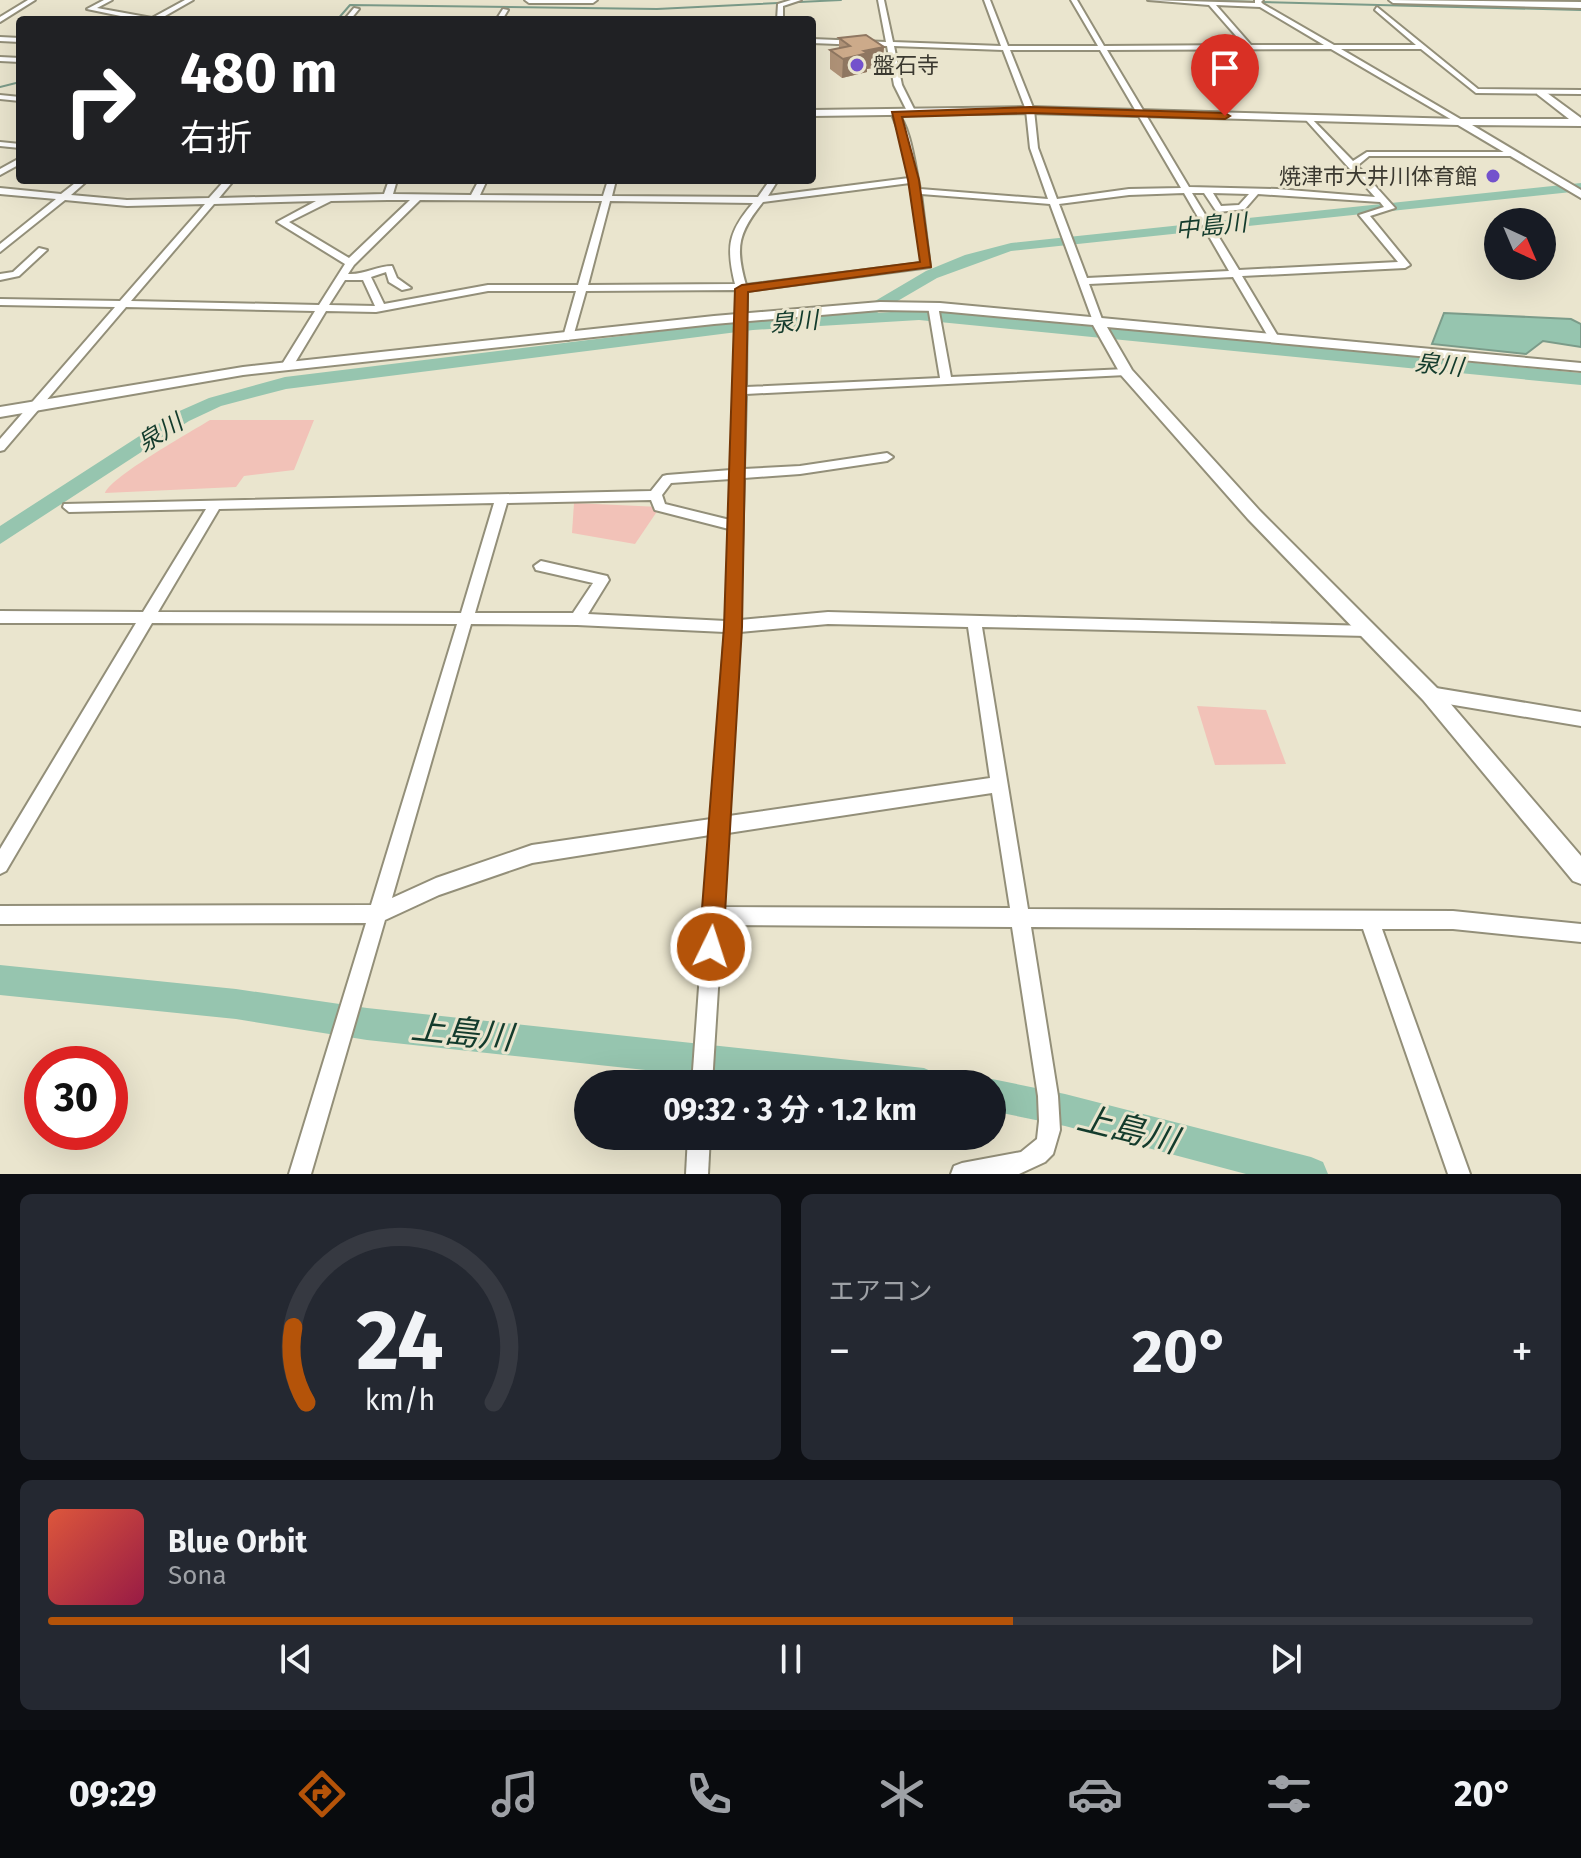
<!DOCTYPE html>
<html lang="ja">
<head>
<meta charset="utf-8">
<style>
  body { margin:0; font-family:"Fira Sans","Noto Sans JP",sans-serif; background:#242831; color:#f1f3f6; height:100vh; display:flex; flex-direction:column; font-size:30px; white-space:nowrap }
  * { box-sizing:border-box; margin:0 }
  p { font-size:26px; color:#9ea1a6 }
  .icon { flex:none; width:44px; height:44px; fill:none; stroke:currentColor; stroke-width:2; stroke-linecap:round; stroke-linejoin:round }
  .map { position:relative; height:1174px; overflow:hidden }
  .side { display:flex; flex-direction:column; gap:20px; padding:20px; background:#0d0f14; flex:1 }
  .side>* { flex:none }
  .banner { position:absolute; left:16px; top:16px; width:800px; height:168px; border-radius:8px; box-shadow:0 8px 32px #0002; background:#202124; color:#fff; overflow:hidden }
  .needle { width:52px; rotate:136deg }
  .controls { position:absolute; left:1484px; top:208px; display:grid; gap:16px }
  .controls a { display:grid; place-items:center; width:72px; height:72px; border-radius:50%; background:#171b24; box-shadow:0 8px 32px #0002; font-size:40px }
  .speed { position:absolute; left:24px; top:1046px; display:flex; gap:16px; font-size:40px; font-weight:700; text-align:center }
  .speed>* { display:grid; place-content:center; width:104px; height:104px; border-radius:50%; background:#171b24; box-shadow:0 8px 32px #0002; line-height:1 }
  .speed .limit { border:12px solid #d22; background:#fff; color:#111 }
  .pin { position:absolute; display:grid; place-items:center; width:68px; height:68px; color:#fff; margin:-82px -34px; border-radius:50% 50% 50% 0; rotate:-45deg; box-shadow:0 0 8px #0007 }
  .pin .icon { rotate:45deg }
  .me { position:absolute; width:88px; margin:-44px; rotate:4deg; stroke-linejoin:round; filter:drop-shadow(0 0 6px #0008) }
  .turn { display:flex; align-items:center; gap:28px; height:168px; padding:0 32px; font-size:36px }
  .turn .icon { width:104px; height:104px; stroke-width:2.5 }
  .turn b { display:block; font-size:56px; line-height:68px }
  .big { font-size:60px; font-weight:700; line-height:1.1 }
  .side .tile { flex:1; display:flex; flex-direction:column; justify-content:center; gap:12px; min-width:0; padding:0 28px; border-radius:12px; background:#242831 }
  .side .dial { align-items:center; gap:0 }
  .dial svg { height:208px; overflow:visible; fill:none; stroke:#363941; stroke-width:7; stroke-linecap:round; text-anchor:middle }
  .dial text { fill:#f1f3f6; stroke:none }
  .song { display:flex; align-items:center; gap:24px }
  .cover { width:96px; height:96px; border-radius:12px; background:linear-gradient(135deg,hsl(10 70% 55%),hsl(340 70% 35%)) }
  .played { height:8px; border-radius:4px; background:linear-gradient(90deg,#b45309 65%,#363941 65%) }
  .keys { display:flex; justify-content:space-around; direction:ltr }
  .heat { display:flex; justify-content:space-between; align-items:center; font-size:44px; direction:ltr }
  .side .tiles { flex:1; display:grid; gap:20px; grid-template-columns:1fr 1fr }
  .tile:last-child { grid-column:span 2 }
  .trip { position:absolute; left:574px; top:1070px; width:432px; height:80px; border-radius:40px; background:#171b24; box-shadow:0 8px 32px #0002; font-weight:700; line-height:80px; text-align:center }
  .tab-bar { display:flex; height:128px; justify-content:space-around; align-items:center; background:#090b0e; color:#9ea1a6 }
  .tab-bar .icon { width:56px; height:56px }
  .tab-bar .current { color:#b45309 }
  .tab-bar b { font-size:36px; color:#f1f3f6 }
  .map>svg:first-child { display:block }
  .green { fill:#f2c2b8 }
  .water { fill:#96c5af; stroke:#7b9b89; stroke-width:2 }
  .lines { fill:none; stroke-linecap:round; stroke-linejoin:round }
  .stream-far1 { stroke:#7b9b89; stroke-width:2 }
  .stream { stroke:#7b9b89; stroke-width:3 }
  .river { fill:#96c5af; fill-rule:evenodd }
  .minor-casing { stroke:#938f79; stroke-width:4 }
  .tertiary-casing { stroke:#938f79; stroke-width:4 }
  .secondary-casing { stroke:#938f79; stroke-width:4 }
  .minor { fill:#fff; fill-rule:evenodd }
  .tertiary { fill:#fff; fill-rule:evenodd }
  .secondary { fill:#fff; fill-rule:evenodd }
  .wall { fill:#af9277 }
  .shaded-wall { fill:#8f7761 }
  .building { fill:#ccaa8a; stroke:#8f7761; stroke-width:2 }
  .route { fill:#b45309; stroke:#753606; stroke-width:2 }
  .poi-dot { fill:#7352cc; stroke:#eae5ce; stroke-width:3 }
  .labels { text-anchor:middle; stroke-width:6; stroke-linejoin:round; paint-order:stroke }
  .far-poi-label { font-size:22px; fill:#3b3930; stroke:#eae5ce; text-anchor:start }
  .far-water-label { font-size:24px; font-style:italic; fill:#133b2c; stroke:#eae5ce }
  .near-water-label { font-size:34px; font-style:italic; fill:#133b2c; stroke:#eae5ce }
</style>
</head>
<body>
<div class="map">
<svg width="1581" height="1174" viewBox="0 0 1581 1174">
  <rect width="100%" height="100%" fill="#eae5ce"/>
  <g class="green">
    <path d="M210,420H314L294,470L244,476L236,487L105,493C112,476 189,433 210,420Z"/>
    <path d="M574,503L660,507L635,544L572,533Z"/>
    <path d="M1197,706L1266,710L1286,764L1215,765Z"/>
  </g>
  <path class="water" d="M1444,313L1571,319L1581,324V347L1543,341L1526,354L1432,344Z"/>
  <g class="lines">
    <g class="stream-far1">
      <path d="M1179,0L1581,10"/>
      <path d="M337,20L350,5L657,9L841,0"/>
      <path d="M0,87L20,82"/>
      <path d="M846,115L891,116"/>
    </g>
    <path class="stream" d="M0,146L20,148"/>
    <g class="river">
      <path d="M1581,183V191L1011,251L937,278L877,313L919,310L1581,373V385L919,320L753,330L286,389L221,406L189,421L0,544V526L175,413L209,398L285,377L753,320L853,314L926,271L965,255L1011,243Z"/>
      <path d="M0,965L236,989L367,1008L924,1068L935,1073L940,1084H776L367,1040L236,1019L0,995Z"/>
      <path d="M992,1079L1065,1094L1311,1157L1323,1162L1328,1174H1246L1065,1126L992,1111V1084H980Z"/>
    </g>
    <defs>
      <g id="minor">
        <path d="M28,0H35L0,22V17Z"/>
        <path d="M104,0H112L97,8L152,18L185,0H193L158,20H140L87,9Z"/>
        <path d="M791,0H801L783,6V20H777L778,4Z"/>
        <path d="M878,0H884L893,42L1001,46L984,0H990L1008,46H1098L1071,0H1077L1104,46L1244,45L1209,5L1148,0L1255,3V0H1263L1261,2L1263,4L1334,45H1416L1375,10L1377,7L1478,89L1581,90V94L1476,93L1421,49H1341L1462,120V124H1459L1331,49L1107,50L1189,187L1277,189L1375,197L1306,120L1305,118L1309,116L1353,161L1367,152H1514L1518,154L1514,156H1369L1357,166L1364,173L1447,172L1451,175L1447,178H1368L1395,208L1370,216L1410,265L1405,268L1242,276L1279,338L1274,341L1269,338L1233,277L1089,284L1103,322L1098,325L1094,324L1050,204L921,194L930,267L747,291L746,387L940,378L928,306L933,303L938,306L951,377L1126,369L1132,372L1126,375L746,394L744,469L800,466L887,453L893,457L887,461L800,474L744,478L740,620L828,612L1372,626L1374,630L1372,634L1367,636L982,627L1028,909L1453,911L1581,924V942L1453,929H1382L1470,1174H1448L1363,929L1031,927L1058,1096L1060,1130L1053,1154L1045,1162L1019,1174H951L954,1166L962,1163L1021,1152L1037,1139L1039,1121L1038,1096L1012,927L722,925L712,1084H692L710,835L532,863L439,895L385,920L311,1174H289L366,923L0,924V906L371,905L457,624L152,623L6,871L0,874V849L136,623H0V611L143,612L206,509L69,512L63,507L64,504L651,491L663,476L667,475L731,470L738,294L737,290L586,291L573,337L568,340L563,337L576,291H488L376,312L326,311L293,366L287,369L281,366L315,311L126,307L4,450L0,451V439L115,307L0,305V299L120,301L205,204L127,206L65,200L0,252V244L56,199L0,194V188L61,194L79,180H88L71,195L127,200L209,198L225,180H234L219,198L384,194L389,180H397L393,194L471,195L479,180H487L480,195L603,196L608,180H616L612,196L758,197L770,180H778L768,196L909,178L900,135L892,114L896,112C911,125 915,168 920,189L1048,199L1030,148L1026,110L1003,50L894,46L902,85L916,113L912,115L908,113L894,85L887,46L812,43V39L886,42ZM1216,5L1260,7L1324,45H1251ZM1010,50H1100L1181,188L1129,189L1057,199L1038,148L1034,110ZM910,183L922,263L746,285C735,247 738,233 763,202ZM1184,193L1229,271L1087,278L1059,204L1129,195ZM1192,193H1204L1216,211L1219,212L1245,209L1258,194L1380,202L1384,207L1359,215L1398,262L1239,270ZM1213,193L1249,194L1239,205L1221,206ZM388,200H410L349,258L289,222L331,201ZM420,200L602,201L578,285H488L384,304L371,277L386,272L389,282L402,290L411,288L397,278L392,266C377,266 364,275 348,274L354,265ZM316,201L277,222L345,264L319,305L131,301L214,204ZM610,201L753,203C728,232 726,247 735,284L588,285ZM345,280H363L375,306L329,305ZM731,479L730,520L665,504L662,495L671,483ZM651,500L655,510L729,529L726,621L588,614L609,580L607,576L541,561L534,566L536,570L593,583L573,613H475L507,503ZM494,503L461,613L158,612L219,509ZM471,624L577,625L725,632L711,819L532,845L436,878L392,898ZM828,624L968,627L990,778L729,816L740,632ZM992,793L1010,908L723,907L728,833Z"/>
        <path d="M354,8L359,9L350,20H344Z"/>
        <path d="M503,9L508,10L502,20H496Z"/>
        <path d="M0,37L20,38V42L0,41Z"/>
        <path d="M0,57L20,58V62L0,61Z"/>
        <path d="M0,95L20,97V101L0,99Z"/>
        <path d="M0,142L20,144V148L0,146Z"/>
        <path d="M20,158V164L0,175V169Z"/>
        <path d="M39,248L47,250L19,276L0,280V274L13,272Z"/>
        <path d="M1430,687L1581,712V726L1430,701L1425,699L1422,694L1425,689Z"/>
        <path d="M688,1136H710L708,1174H686Z"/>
      </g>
      <g id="tertiary">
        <path d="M1537,90H1543L1581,118V126L1472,125L1581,190V198L1458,125L1030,113L812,116V110L1030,107L1459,119H1569L1537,94Z"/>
        <path d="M880,302L940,303L1581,363V371L1107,327L1132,370L1260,511L1437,688L1581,856V884L1573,881L1423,700L1248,519L1121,375L1093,325L940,311L880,310L714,324L243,375L0,417V407L243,367L714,316Z"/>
      </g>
      <g id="secondary">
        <path d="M525,0H597L593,3H529Z"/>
        <path d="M1389,0L1581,2V8L1393,3Z"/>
      </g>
    </defs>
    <use href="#minor" class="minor-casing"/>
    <use href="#tertiary" class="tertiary-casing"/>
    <use href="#secondary" class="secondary-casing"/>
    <use href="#minor" class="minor"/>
    <use href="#tertiary" class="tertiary"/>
    <use href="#secondary" class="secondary"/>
  </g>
  <path class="wall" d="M839,38L884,47L882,66L867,69V72L842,78L830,69V50L839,48Z"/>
  <path class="shaded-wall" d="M884,47L882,66L867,69V72L842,78L843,59L864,51Z"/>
  <path class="building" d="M866,35L884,47L864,51L868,53L843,59L830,50L850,46L839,38Z"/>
  <path class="route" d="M1030,107L1225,113L1230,116L1225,119L1030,113L902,117L919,180L931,267L748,292L742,627L723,947L720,956L711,959L703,956L699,947L724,627L735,289L742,285L920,262L908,180L892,112Z"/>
  <g class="poi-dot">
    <circle cx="857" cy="65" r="8"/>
    <circle cx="1493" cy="176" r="8"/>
  </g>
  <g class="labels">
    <g class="far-poi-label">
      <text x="873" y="73">盤石寺</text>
      <text x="1477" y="184" text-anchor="end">焼津市大井川体育館</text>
    </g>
    <g class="far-water-label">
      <text transform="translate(1211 226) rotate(-6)" y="8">中島川</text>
      <text transform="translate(794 322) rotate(-5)" y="8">泉川</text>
      <text transform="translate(1439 365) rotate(6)" y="8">泉川</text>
      <text transform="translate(160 433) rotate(-32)" y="8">泉川</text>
    </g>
    <g class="near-water-label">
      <text transform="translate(462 1032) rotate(6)" y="12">上島川</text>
      <text transform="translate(1128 1129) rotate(14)" y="12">上島川</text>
    </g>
  </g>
</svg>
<div class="controls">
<a><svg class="needle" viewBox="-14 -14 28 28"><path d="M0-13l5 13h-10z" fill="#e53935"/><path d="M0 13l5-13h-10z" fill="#9ea1a6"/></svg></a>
</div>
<div class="speed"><div class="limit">30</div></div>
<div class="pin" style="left:1225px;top:116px;background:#d93025"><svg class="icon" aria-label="arrive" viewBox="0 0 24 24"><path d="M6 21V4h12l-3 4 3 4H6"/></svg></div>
<svg class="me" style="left:711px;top:947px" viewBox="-20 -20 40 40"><circle r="17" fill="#b45309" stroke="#fff" stroke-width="3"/><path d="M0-11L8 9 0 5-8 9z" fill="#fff"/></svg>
<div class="trip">09:32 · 3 分 · 1.2 km</div>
<div class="banner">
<div class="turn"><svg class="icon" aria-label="right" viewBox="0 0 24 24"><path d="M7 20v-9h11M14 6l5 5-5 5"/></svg><div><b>480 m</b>右折</div></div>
</div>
</div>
<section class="side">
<div class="tiles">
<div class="tile dial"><svg viewBox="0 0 100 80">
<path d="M14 69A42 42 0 1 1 86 69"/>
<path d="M14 69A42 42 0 0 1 9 40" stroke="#b45309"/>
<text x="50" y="56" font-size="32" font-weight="700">24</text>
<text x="50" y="72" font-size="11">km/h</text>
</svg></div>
<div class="tile"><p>エアコン</p>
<div class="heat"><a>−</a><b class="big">20°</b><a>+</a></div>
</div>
<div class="tile">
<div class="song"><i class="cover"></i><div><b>Blue Orbit</b><p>Sona</p></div></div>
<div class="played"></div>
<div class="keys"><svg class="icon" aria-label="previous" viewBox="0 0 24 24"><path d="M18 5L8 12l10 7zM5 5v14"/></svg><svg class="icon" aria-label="pause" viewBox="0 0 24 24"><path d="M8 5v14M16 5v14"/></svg><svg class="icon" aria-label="next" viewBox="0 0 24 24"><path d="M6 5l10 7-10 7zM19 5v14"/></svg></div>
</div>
</div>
</section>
<nav class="tab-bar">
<b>09:29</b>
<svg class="icon current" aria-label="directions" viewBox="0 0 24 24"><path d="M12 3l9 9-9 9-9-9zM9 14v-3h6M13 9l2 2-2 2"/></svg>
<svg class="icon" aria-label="music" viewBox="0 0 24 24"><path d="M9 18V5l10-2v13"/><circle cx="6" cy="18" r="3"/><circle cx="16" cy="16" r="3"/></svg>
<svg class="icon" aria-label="phone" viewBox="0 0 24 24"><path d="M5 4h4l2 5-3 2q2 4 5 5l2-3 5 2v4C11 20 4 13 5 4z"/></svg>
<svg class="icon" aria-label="climate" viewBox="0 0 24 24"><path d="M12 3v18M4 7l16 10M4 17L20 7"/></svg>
<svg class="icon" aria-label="car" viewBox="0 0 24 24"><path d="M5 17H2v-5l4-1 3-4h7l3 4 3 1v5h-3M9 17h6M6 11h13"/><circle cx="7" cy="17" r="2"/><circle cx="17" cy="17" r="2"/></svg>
<svg class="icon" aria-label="filters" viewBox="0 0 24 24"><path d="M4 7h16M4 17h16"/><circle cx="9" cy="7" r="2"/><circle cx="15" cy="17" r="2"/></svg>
<b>20°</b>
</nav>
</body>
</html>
